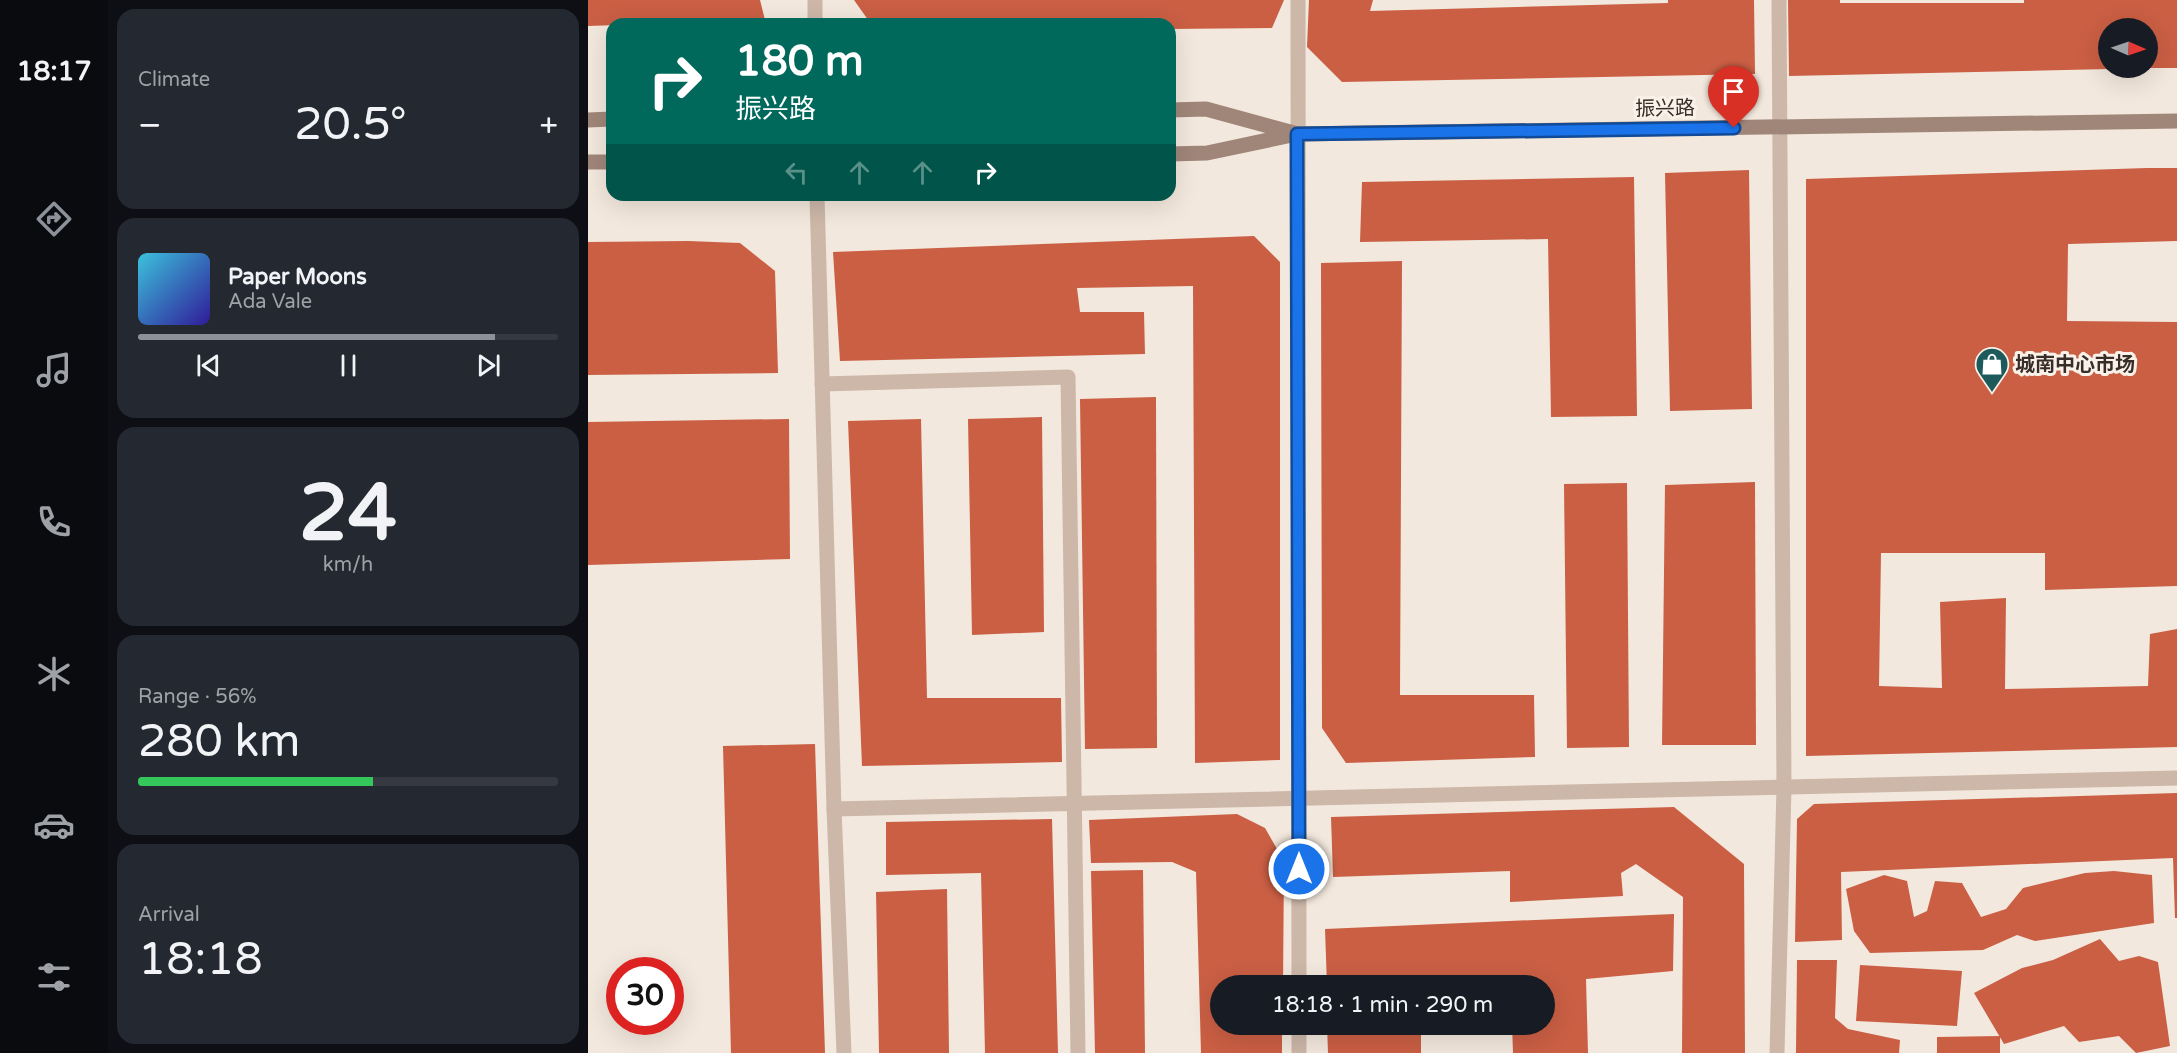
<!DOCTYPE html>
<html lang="en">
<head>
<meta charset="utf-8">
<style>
  body { margin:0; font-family:"Varela Round","Noto Sans SC",sans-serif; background:#242831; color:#f1f3f6; height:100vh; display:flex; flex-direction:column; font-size:22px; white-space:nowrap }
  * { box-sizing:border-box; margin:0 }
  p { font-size:20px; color:#9ea1a6 }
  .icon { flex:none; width:33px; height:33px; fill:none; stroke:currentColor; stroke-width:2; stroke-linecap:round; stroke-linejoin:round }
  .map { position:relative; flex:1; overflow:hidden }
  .side { display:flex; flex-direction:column; gap:9px; padding:9px; background:#0d0f14; width:480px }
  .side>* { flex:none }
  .guide { position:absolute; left:18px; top:18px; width:570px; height:183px; border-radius:18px; box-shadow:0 6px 24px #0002; background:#00695c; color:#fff; overflow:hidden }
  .needle { width:39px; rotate:92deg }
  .tools { position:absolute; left:1510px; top:18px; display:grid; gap:12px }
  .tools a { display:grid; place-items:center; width:60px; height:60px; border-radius:50%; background:#171b24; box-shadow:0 6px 24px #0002; font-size:30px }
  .speed { position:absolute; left:18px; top:957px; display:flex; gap:12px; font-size:30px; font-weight:700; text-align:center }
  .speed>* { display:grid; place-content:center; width:78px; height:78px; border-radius:50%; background:#171b24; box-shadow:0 6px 24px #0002; line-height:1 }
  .speed .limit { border:9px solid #d22; background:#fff; color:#111 }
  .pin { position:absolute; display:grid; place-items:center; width:51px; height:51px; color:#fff; margin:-62px -26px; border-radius:50% 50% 50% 0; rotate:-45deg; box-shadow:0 0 6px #0007 }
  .pin .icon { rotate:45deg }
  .me { position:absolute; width:66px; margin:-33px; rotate:0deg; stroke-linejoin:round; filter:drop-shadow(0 0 4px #0008) }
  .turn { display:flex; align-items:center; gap:21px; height:126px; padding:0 30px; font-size:27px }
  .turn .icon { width:78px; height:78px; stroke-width:2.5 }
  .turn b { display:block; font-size:42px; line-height:51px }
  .lanes { display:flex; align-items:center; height:57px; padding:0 30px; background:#0003; justify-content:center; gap:30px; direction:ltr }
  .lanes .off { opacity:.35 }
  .big { font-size:45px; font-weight:600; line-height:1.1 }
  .side .widget { flex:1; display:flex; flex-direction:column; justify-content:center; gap:9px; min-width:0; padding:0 21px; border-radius:18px; background:#242831 }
  .side .dial { align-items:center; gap:0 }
  .dial b { font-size:78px; line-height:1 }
  .song { display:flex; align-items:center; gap:18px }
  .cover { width:72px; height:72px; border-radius:9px; background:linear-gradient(135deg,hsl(190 70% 55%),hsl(250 70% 35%)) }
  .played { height:6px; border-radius:3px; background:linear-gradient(90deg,#8c9099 85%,#363941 85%) }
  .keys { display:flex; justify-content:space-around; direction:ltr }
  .heat { display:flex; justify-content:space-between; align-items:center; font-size:33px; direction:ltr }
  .charge { height:9px; border-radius:4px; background:linear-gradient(90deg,#34c759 56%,#363941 0) }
  .trip { position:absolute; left:622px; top:975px; width:345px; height:60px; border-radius:30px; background:#171b24; box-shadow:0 6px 24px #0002; font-weight:600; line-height:60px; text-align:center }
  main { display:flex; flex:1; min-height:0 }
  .tab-bar { display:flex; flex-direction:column; width:108px; justify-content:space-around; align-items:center; background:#090b0e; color:#9ea1a6 }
  .tab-bar .icon { width:42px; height:42px }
  .tab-bar .selected { color:#8c9099 }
  .tab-bar b { font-size:27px; color:#f1f3f6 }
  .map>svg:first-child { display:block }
  .building { fill:#ca5f44 }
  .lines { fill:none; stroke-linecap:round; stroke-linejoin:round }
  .minor { stroke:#ccb7a8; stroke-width:15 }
  .tertiary { stroke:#ccb7a8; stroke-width:15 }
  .secondary { stroke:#a08679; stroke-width:15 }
  .route-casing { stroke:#114b97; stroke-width:15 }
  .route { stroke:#1a73e8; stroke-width:10 }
  .labels { text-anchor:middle; stroke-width:6; stroke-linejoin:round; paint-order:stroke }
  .street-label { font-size:20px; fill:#382d28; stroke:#faf2e9 }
  .poi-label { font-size:20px; font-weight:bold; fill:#382d28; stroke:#faf2e9; text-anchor:start }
</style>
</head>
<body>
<main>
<nav class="tab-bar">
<b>18:17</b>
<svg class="icon selected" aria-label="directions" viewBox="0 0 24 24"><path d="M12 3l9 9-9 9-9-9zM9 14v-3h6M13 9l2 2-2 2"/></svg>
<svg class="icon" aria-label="music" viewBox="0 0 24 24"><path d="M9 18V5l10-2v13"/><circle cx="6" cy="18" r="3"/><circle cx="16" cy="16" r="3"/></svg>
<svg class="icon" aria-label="phone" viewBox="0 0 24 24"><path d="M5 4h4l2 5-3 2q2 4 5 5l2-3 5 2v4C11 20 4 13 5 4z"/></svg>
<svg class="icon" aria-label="climate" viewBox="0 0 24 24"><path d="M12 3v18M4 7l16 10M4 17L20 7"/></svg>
<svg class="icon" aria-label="car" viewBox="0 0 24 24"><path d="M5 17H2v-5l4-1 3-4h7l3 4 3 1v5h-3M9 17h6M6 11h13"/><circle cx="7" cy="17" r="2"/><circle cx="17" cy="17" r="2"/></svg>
<svg class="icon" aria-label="filters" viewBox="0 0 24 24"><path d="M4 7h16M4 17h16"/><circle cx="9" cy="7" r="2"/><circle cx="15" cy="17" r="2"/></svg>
</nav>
<section class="side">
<div class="widget"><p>Climate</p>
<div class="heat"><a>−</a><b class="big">20.5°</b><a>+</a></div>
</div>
<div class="widget">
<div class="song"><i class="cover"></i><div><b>Paper Moons</b><p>Ada Vale</p></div></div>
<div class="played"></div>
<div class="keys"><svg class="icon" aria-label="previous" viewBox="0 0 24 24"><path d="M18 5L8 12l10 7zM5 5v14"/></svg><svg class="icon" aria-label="pause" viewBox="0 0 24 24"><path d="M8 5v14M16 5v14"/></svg><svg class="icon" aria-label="next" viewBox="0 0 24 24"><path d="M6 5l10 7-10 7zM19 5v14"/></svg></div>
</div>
<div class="widget dial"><b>24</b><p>km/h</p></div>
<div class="widget"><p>Range · 56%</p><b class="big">280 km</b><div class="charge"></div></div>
<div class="widget"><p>Arrival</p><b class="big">18:18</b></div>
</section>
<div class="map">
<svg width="1589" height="1053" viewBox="0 0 1589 1053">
  <rect width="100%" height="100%" fill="#f3e8dd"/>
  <g class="building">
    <path d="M0,0H172L177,20L0,26Z"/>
    <path d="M266,0H696L684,28L582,29V24H283Z"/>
    <path d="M721,0H785L782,11L1080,3V0H1166L1167,74L754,82L719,47Z"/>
    <path d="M1200,0H1252V3H1436V0H1589V68H1560V28H1521V69L1201,76Z"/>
    <path d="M1559,168H1589V241L1480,244L1479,321L1589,322V586L1457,590V553H1293L1291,686L1354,688L1352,602L1418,598L1417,689L1560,686L1562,634L1589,629V747L1218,756V179Z"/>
    <path d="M1161,170L1164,409L1082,411L1077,173Z"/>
    <path d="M1046,177L1049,416L963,417L960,239L772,242L774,182Z"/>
    <path d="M666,236L692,262V760L607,763L605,286L489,288L492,312H556L557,354L252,361L245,252Z"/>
    <path d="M100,241L152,243L187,271L190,373L0,375V242Z"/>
    <path d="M814,261L812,695H946L947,757L758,763L734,728L733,263Z"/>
    <path d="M568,397L569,748L497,749L492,399Z"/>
    <path d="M454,417L456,632L384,635L380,419Z"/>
    <path d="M201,419L202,559L0,565V422Z"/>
    <path d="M333,419L339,698H473L474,762L274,766L260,421Z"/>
    <path d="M1167,482L1168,745H1074L1077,485Z"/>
    <path d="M1039,483L1041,747L979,748L976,484Z"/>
    <path d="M227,744L237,1053H143L135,746Z"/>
    <path d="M1589,793V918H1587L1585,858L1253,872L1254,940L1207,942L1209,819L1226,804Z"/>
    <path d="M1086,807L1156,864L1157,1053H1094L1095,897L1048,864L1033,873L1035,896L922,902V871L745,877L743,817Z"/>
    <path d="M649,814L677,828L696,861L695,986H633V1024H694V1053H613L608,872L584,862L503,863L501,820Z"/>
    <path d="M464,819L470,1053H397L393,873L298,875V822Z"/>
    <path d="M555,870L557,1053H507L503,871Z"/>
    <path d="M1526,871L1564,875L1566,923L1447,941L1429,935L1395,950L1282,953L1266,931L1258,889L1296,875L1319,881L1326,917L1339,911L1347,881L1374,883L1393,917L1418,909L1435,888L1497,873Z"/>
    <path d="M359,889L361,1053H291L288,892Z"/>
    <path d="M1086,914L1085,971L998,979L1000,1053H925L924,1024H957V986H739L737,929Z"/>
    <path d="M1512,939L1531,961L1551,956L1570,962L1582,1046L1548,1053L1531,1036L1491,1042L1476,1026L1416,1044L1386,993L1434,968L1465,960Z"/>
    <path d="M1209,960H1249L1247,1018L1260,1029L1312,1040L1311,1053H1208Z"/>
    <path d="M1272,965L1374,971L1369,1026L1268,1021Z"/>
    <path d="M739,1024H833V1053H740Z"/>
    <path d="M1412,1036V1053H1349V1037Z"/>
  </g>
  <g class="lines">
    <g class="minor">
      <path d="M710,0L711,986"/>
      <path d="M229,195L246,809L256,1053"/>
      <path d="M234,384L480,377L490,1053"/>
      <path d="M246,809L1589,778"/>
      <path d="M711,1053V1024"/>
      <path d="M1189,1053L1196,788L1191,0"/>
    </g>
    <path class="tertiary" d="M227,0V24"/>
    <g class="secondary">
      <path d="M582,110L618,109L706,133"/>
      <path d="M0,120L24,119"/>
      <path d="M582,154L619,153L709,134L1589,121"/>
      <path d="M0,162H24"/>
    </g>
  </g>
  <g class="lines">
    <defs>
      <path id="route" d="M711,869L709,134L1146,128"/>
    </defs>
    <use href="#route" class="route-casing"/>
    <use href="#route" class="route"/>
  </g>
  <defs>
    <symbol id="shop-pin" viewBox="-11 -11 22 30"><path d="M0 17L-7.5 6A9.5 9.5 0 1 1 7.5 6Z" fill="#1c5a5c" stroke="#faf2e9"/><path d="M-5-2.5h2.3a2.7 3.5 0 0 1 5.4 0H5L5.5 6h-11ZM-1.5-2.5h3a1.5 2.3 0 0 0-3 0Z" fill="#fff"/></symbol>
  </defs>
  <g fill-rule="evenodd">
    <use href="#shop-pin" x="1385" y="345" width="38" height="52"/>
  </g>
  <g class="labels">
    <g class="street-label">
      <text transform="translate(1077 108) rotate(-1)" y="7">振兴路</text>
    </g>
    <g class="poi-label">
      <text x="1427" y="371">城南中心市场</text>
    </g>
  </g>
</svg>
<div class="tools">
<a><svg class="needle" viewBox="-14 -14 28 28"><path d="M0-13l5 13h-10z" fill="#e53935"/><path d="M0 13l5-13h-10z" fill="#9ea1a6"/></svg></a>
</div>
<div class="speed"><div class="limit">30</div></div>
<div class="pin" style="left:1146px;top:128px;background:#d93025"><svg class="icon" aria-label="arrive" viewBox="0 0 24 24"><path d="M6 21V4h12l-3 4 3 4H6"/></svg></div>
<svg class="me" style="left:711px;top:869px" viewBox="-20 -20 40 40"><circle r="17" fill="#1a73e8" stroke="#fff" stroke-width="3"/><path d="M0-11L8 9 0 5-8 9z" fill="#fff"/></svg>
<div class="trip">18:18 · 1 min · 290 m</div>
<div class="guide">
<div class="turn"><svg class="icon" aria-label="right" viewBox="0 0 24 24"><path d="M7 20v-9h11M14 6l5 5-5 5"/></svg><div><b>180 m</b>振兴路</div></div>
<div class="lanes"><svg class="icon off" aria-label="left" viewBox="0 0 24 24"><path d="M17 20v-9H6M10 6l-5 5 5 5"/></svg><svg class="icon off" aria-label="ahead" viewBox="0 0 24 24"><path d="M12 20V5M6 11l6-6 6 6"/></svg><svg class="icon off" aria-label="ahead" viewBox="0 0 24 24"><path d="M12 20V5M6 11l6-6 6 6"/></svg><svg class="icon" aria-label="right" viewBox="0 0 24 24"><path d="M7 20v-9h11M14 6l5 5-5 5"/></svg></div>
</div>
</div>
</main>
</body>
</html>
